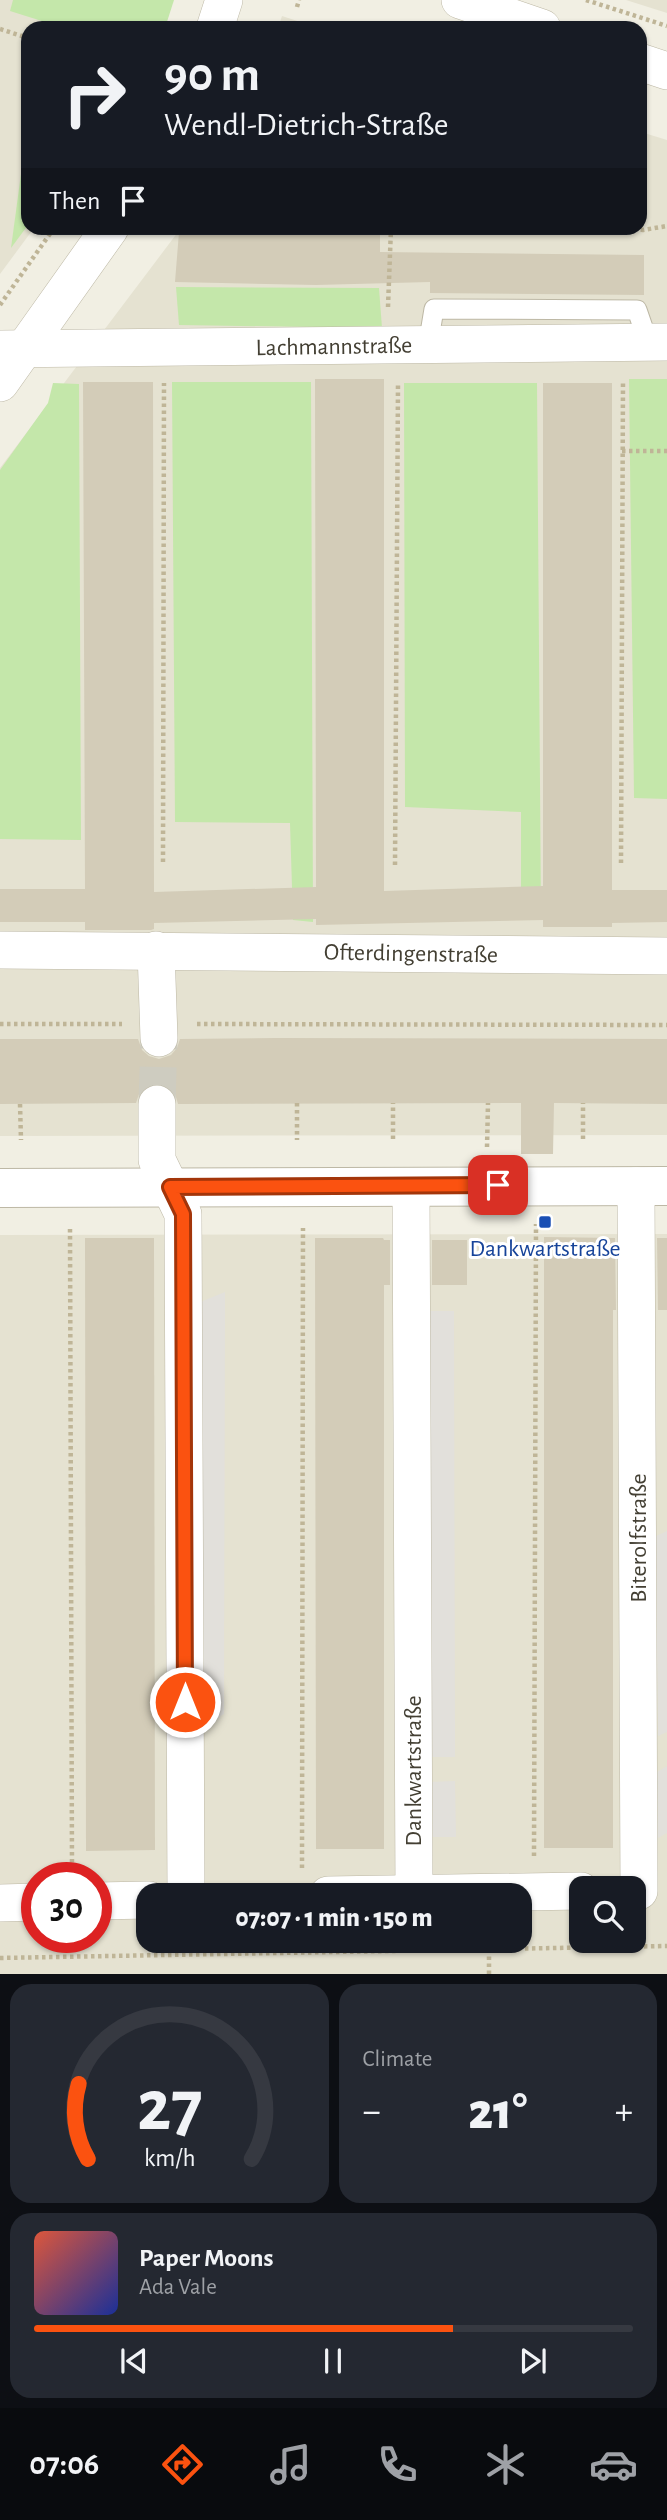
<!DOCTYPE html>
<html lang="en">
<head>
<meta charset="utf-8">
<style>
  body { margin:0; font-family:"Alegreya Sans",sans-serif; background:#242831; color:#f1f3f6; height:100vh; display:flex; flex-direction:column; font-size:26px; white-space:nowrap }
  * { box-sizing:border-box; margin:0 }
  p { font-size:23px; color:#9ea1a6 }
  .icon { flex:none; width:38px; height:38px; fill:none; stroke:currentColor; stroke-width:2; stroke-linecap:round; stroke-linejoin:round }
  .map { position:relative; height:1974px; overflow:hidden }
  .side { display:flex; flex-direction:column; gap:10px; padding:10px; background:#0d0f14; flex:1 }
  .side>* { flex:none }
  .banner { position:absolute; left:21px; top:21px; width:626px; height:214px; border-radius:21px; box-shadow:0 2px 5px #0004; background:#171b24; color:#f1f3f6; overflow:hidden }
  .buttons { position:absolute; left:569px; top:1876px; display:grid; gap:14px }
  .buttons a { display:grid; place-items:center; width:77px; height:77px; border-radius:14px; background:#171b24; box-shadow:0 2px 5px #0004; font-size:35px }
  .speed { position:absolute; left:21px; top:1862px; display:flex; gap:14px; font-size:35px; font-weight:700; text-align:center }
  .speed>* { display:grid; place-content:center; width:91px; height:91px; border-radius:50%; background:#171b24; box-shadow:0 2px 5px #0004; line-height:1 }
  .speed .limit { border:10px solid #d22; background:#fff; color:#111 }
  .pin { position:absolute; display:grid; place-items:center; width:60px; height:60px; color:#fff; margin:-30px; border-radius:14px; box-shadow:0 4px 10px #0006 }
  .me { position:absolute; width:77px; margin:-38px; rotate:0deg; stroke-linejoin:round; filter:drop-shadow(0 0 5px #0008) }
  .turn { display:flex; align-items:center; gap:24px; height:147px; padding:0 28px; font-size:32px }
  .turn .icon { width:91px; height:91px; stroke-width:2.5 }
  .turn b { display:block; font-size:49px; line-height:60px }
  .then { display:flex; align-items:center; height:66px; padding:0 28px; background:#0003; gap:14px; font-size:26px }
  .big { font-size:52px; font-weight:800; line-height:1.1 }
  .side .card { flex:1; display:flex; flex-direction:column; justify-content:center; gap:10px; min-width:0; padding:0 24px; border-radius:21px; background:#242831 }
  .side .dial { align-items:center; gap:0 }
  .dial svg { height:182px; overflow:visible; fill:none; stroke:#363941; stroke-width:7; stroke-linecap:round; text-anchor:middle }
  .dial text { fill:#f1f3f6; stroke:none }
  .song { display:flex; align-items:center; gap:21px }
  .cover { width:84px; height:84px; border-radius:10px; background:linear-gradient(135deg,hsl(10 70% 55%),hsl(230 70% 35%)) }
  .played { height:7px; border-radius:4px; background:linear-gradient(90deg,#fb5210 70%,#363941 70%) }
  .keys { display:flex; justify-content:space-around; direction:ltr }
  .heat { display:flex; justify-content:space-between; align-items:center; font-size:38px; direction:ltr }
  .side .tiles { flex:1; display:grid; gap:10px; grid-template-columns:1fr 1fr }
  .card:last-child { grid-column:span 2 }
  .trip { position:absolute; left:136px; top:1883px; width:396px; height:70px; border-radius:21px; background:#171b24; box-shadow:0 2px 5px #0004; font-weight:800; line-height:70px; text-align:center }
  .menu { display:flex; height:112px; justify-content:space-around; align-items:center; background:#090b0e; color:#9ea1a6 }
  .menu .icon { width:49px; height:49px }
  .menu .selected { color:#fb5210 }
  .menu b { font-size:32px; color:#f1f3f6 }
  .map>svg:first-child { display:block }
  .residential { fill:#e5e2d1; fill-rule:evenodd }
  .green { fill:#c4e7aa }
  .parking { fill:#e2e0db }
  .building { fill:#d3ccb8 }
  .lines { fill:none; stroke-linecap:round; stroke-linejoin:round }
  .minor-tunnel { stroke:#ceccc0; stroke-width:37; stroke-dasharray:37 18; stroke-linecap:butt }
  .service-casing { stroke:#bdb8a5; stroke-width:21 }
  .minor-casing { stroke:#bdb8a5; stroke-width:38 }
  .tertiary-casing { stroke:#bdb8a5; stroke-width:40 }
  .path { stroke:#bfb597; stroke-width:4.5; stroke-dasharray:3.5 3.5; stroke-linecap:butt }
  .service { stroke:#fff; stroke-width:19 }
  .minor { stroke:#fff; stroke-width:37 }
  .tertiary { stroke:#fff; stroke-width:38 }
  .route-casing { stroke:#a3350a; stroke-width:18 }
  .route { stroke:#fb5210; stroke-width:12 }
  .transit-dot { fill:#1a4fb4; stroke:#fff; stroke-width:2.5 }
  .labels { text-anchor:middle; stroke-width:6; stroke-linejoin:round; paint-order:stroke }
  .street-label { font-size:24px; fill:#433f33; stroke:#fff }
  .transit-label { font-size:24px; fill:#164399; stroke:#fff }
</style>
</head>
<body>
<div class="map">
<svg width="667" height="1974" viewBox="0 0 667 1974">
  <rect width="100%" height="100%" fill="#f1efe3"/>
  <g class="residential">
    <path d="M0,0H168L159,28H28V228H34L0,274Z"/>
    <path d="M626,0H667V13Z"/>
    <path d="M282,16L319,28H278Z"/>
    <path d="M641,132L667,140V1135L0,1136V468L181,228H640Z"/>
    <path d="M667,1234V1974H0V1235ZM37,1878H96V1937H37ZM581,1888H634V1941H581ZM149,1895H520V1941H149Z"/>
  </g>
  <g class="green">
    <path d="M13,0H174L165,28H64L10,11Z"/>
    <path d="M28,122V225L11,248Z"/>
    <path d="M176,287L379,288L382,328L179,325Z"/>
    <path d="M629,379H667V799L634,798Z"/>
    <path d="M172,382H311L313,922L293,920L290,823L175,822Z"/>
    <path d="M53,383L79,384L81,840L0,839V470L48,403Z"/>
    <path d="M404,383H537L541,917L521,916V812L405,807Z"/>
  </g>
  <g class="parking">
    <path d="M225,1292L224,1714L197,1730L198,1303Z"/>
    <path d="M427,1311H454L455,1757H428Z"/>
    <path d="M667,1531V1732L658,1736L656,1536Z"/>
    <path d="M667,1766V1833L656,1839L657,1772Z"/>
    <path d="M455,1781L456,1837H428L427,1782Z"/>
  </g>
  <g class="building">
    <path d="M315,228H380V252L644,255V295L430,293V282L316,285L175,282L179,232H314Z"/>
    <path d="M315,379H384V891L543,886V383H612V890H667V922L612,923V927H543V920L316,925V919L154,923V929L151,930H85V922H0V889H85L83,382H153L154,892L316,887Z"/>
    <path d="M276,1038L667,1039V1104L554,1103L553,1154H521V1103L178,1104L175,1094L168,1086L156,1083L146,1086L139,1094L136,1103L0,1104V1039H138L142,1050L149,1056L159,1059L171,1055L177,1048L180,1039Z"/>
    <path d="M544,1237L615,1238L616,1310H613V1848H544Z"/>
    <path d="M85,1238H154L155,1850L86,1851Z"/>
    <path d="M315,1238H383L384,1240H390V1285H384V1849H316Z"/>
    <path d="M657,1238H667V1310H658Z"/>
    <rect x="432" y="1240" width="35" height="45"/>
  </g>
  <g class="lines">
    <path class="minor-tunnel" d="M157,1104L159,1038"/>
    <defs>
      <path id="service" d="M428,345L434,309L637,310L648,342"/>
      <g id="minor">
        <path d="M460,0L542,28"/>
        <path d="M215,28L224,0"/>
        <path d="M640,62L667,71"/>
        <path d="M0,349L667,342"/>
        <path d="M0,383L110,228"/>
        <path d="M0,950L667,956"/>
        <path d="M156,950L159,1038"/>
        <path d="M157,1104V1160L183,1214L186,1895"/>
        <path d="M636,1186L639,1891"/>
        <path d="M411,1187L414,1893"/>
        <path d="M328,1895L581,1891"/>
        <path d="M96,1901L149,1900"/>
        <path d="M0,1903L37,1902"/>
      </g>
      <path id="tertiary" d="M0,1188L667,1186"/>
    </defs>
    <use href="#service" class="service-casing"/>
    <use href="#minor" class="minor-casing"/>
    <use href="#tertiary" class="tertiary-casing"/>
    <g class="path">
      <path d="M586,0L667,26"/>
      <path d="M297,7L299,0"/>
      <path d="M0,29L28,38"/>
      <path d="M270,228H308"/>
      <path d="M634,228L643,230L667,226"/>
      <path d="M0,305L54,228"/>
      <path d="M388,307L391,228"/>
      <path d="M622,451H667"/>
      <path d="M163,862L164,383"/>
      <path d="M621,863L623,381"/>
      <path d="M395,865L398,383"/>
      <path d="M0,1024H122"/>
      <path d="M197,1024L667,1025"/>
      <path d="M297,1103V1140"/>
      <path d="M20,1104L21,1140"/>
      <path d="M393,1139V1103"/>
      <path d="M583,1139V1103"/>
      <path d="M487,1147L488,1103"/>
      <path d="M70,1229L72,1869"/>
      <path d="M534,1856L536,1224"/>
      <path d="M302,1868L303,1228"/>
      <path d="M0,1958L667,1946"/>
      <path d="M489,1974V1941"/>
    </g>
    <use href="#service" class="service"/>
    <use href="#minor" class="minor"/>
    <use href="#tertiary" class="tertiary"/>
  </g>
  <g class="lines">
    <defs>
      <path id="route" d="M185,1702L183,1214L170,1187L498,1185"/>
    </defs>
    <use href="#route" class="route-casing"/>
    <use href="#route" class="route"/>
  </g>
  <rect class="transit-dot" x="538" y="1215" width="14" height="14" rx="3.5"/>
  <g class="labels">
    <g class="street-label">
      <text transform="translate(334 346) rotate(-1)" y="8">Lachmannstraße</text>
      <text transform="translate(411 953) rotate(1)" y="8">Ofterdingenstraße</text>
      <text transform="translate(638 1538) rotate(-90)" y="8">Biterolfstraße</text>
      <text transform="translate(413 1771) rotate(-90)" y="8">Dankwartstraße</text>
    </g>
    <g class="transit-label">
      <text x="545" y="1256">Dankwartstraße</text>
    </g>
  </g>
</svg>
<div class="buttons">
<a><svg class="icon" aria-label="search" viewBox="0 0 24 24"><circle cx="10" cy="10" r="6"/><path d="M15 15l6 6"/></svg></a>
</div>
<div class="speed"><div class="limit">30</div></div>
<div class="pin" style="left:498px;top:1185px;background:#d93025"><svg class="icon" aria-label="arrive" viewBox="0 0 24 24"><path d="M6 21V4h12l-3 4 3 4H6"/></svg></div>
<svg class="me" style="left:185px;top:1702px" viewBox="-20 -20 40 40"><circle r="17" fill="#fb5210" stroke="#fff" stroke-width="3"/><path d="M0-11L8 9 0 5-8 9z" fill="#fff"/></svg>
<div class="trip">07:07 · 1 min · 150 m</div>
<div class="banner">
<div class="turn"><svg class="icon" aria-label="right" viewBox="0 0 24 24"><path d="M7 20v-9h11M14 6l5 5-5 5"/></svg><div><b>90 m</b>Wendl-Dietrich-Straße</div></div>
<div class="then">Then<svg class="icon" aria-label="arrive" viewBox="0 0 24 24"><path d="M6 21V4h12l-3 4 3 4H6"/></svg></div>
</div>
</div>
<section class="side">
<div class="tiles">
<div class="card dial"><svg viewBox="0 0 100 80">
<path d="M14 69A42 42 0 1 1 86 69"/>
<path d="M14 69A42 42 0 0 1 10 36" stroke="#fb5210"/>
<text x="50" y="56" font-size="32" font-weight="700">27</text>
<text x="50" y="72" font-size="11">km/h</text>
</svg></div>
<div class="card"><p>Climate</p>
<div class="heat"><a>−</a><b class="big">21°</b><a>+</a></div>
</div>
<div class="card">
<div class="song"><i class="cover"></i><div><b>Paper Moons</b><p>Ada Vale</p></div></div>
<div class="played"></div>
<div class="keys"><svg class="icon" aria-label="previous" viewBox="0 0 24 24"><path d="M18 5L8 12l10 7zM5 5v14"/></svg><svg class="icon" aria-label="pause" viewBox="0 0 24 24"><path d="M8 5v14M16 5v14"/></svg><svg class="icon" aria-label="next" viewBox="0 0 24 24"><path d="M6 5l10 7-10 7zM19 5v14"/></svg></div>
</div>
</div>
</section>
<nav class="menu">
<b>07:06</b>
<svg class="icon selected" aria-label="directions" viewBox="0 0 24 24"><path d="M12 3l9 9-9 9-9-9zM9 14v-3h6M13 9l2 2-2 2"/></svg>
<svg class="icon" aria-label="music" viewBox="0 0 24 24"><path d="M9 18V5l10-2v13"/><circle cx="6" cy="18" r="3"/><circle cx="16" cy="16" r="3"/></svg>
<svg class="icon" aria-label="phone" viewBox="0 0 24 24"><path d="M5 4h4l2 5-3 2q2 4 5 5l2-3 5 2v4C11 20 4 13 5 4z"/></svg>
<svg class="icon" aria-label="climate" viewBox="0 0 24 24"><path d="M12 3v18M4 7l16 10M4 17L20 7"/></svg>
<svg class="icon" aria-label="car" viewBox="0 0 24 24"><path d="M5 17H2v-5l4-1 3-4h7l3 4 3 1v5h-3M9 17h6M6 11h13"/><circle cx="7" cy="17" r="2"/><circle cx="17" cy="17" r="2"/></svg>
</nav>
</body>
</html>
